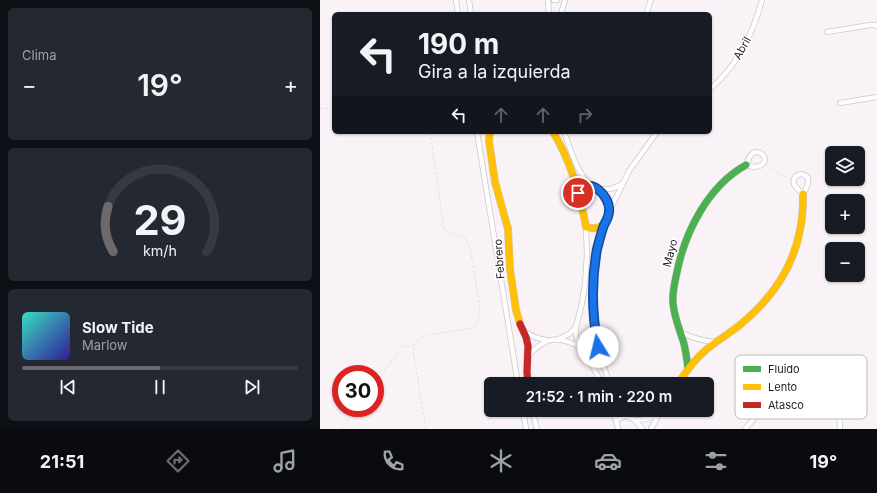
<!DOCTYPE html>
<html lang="es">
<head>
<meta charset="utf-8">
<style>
  body { margin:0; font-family:Inter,sans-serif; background:#242831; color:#f1f3f6; height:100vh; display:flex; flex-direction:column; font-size:15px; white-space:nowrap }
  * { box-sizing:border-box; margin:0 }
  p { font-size:13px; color:#9ea1a6 }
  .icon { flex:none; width:22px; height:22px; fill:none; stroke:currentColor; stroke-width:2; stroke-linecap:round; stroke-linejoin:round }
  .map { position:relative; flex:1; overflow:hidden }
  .sheet { display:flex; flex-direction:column; gap:8px; padding:8px; background:#0d0f14; width:320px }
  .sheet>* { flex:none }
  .top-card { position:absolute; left:12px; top:12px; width:380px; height:122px; border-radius:6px; box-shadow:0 1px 3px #0004; background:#171b24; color:#f1f3f6; overflow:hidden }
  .fabs { position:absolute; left:505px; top:146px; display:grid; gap:8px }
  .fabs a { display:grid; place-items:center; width:40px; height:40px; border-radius:6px; background:#171b24; box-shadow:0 1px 3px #0004; font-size:20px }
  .speed { position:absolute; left:12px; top:365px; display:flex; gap:8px; font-size:20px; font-weight:700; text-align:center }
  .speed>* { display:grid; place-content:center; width:52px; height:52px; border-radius:50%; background:#171b24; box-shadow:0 1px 3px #0004; line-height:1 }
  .speed .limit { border:6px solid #d22; background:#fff; color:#111 }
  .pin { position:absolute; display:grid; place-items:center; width:34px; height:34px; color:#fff; margin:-17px; border:2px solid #fff; border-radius:50%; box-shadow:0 1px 4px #0007 }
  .me { position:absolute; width:44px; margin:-22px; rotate:351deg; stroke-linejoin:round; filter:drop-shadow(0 0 3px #0008) }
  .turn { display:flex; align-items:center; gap:14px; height:84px; padding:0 20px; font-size:18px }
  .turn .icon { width:52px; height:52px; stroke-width:2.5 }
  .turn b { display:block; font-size:28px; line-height:34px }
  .lanes { display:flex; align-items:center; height:38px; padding:0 20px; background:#0003; justify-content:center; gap:20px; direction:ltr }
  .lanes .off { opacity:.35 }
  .big { font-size:30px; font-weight:600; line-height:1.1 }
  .sheet .tile { flex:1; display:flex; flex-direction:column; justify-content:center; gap:6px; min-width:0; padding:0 14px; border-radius:6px; background:#242831 }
  .sheet .dial { align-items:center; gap:0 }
  .dial svg { height:104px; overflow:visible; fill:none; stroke:#363941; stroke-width:7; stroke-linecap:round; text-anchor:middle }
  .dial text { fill:#f1f3f6; stroke:none }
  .song { display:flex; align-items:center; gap:12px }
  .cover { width:48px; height:48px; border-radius:6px; background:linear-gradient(135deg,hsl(170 70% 55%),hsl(250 70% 35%)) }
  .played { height:4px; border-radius:2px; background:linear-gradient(90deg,#6d686c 50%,#363941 50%) }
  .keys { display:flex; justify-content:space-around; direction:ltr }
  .heat { display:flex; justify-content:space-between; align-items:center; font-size:22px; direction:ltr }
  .trip { position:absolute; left:164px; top:377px; width:230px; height:40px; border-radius:6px; background:#171b24; box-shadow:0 1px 3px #0004; font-weight:600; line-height:40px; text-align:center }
  .tabs { display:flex; height:64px; justify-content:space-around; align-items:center; background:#090b0e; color:#9ea1a6 }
  .tabs .icon { width:28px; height:28px }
  .tabs .active { color:#6d686c }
  .tabs b { font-size:18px; color:#f1f3f6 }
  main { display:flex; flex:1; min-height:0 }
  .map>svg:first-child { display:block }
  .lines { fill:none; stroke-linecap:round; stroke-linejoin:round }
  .street-casing { stroke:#ccc8cb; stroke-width:6 }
  .fast-casing { stroke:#ccc8cb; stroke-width:8 }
  .slow-casing { stroke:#ccc8cb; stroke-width:8 }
  .jam-casing { stroke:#ccc8cb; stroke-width:8 }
  .path { stroke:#e1dfe0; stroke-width:1; stroke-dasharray:3 2; stroke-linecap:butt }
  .street { stroke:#fefdfe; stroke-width:4.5 }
  .fast { stroke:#4caf50; stroke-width:7 }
  .slow { stroke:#ffc107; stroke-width:7 }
  .jam { stroke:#c62828; stroke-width:7 }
  .route-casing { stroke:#114b97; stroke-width:10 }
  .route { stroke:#1a73e8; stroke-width:7 }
  .labels { text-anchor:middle; stroke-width:3.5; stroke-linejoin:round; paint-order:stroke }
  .street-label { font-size:11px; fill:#211d20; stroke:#fff }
  .key { fill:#fff; stroke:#bcbbbc; stroke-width:1 }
  .key-label { font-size:11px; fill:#211d20 }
</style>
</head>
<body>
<main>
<section class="sheet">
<div class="tile"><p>Clima</p>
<div class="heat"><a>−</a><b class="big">19°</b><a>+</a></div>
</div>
<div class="tile dial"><svg viewBox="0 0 100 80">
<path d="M14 69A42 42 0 1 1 86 69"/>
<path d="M14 69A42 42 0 0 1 10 34" stroke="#6d686c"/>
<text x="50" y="56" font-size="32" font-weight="700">29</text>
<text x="50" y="72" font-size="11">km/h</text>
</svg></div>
<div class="tile">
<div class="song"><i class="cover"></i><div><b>Slow Tide</b><p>Marlow</p></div></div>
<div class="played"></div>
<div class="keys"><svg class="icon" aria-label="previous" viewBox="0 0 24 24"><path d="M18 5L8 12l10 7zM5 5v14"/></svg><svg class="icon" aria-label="pause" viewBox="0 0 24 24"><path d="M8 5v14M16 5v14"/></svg><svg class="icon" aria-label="next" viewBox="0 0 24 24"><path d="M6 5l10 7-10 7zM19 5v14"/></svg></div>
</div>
</section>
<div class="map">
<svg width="557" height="429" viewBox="0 0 557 429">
  <rect width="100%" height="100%" fill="#f9f3f8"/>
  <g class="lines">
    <defs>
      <g id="street">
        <path d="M136,0L138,14"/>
        <path d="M149,0L151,14"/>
        <path d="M228,0L229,14"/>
        <path d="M234,0H237"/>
        <path d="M241,14L245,0"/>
        <path d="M326,14L331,0"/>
        <path d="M507,32L550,25H555L557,26"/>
        <path d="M390,89C417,66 433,34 442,0"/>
        <path d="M520,103L557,97"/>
        <path d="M157,132L198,384"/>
        <path d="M244,132C251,150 257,173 271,186"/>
        <path d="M435,152C445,151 449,163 439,166C435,168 430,166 426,165C428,159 430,154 435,152Z"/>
        <path d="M480,174C493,175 488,186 483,194C476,188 467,180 480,174Z"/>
        <path d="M278,189C288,190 294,189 302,184"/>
        <path d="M291,208L309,171L337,132"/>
        <path d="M283,226C268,279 270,332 290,384"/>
        <path d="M266,227L267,255L265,284L262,303L256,327V334L257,340L260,347L273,367L282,384"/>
        <path d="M204,331C211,336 218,339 226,340"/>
        <path d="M360,332C372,338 383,341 396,342"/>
        <path d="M239,339L249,334L256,327"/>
        <path d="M208,356C225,337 237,335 260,347"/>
        <path d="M203,410L206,429"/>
        <path d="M212,410L217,429"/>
        <path d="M292,410L296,420L298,429"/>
        <path d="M306,416L315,420L322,429"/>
        <path d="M296,420L306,416L303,410"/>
        <path d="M315,420C324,420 330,419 338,414"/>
        <path d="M331,429L341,410"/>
        <path d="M425,429C436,415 461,392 478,387C483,385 488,386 493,386C514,389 520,411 520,429"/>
      </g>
      <path id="fast" d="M368,368C367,360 366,352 364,344C360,330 354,317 353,303C352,292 355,282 357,272C365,232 388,186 426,165"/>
      <g id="slow">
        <path d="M170,132L169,141L175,182L188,229L190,269L196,310L200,324"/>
        <path d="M233,132C251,161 260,194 266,227C275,230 283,228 287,219C288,216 290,213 290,210C290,199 273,179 262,188C260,189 259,191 258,193"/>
        <path d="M358,384C366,371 375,359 387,349C398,340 410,333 421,324C450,300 473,268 480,230C483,218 483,206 483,194"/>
      </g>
      <path id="jam" d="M200,324L206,337L208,346L207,372L208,384"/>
    </defs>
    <use href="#street" class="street-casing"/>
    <use href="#fast" class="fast-casing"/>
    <use href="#slow" class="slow-casing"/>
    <use href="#jam" class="jam-casing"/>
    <g class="path">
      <path d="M0,109L14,107"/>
      <path d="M447,167L469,179"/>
      <path d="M55,383L82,347L85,346H94"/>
      <path d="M21,429L37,408"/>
      <path d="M106,429L93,351L97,341L101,338L114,334L153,328C159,323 159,317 160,309C158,298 152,246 146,239C141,233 129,236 124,229L110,132"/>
    </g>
    <use href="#street" class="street"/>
    <use href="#fast" class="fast"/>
    <use href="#slow" class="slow"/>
    <use href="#jam" class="jam"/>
  </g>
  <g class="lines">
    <defs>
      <path id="route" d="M258,193C269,174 291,197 289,211C289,217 286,221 284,225C281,233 279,242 277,249C271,282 272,315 278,347"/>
    </defs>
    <use href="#route" class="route-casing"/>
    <use href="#route" class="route"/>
  </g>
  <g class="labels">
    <g class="street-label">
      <text transform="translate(422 48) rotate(-61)" y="4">Abril</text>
      <text transform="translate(350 253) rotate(-75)" y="4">Mayo</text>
      <text transform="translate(179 259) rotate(-94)" y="4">Febrero</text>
    </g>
  </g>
  <rect x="415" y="355" width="132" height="64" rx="6" class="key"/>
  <rect x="423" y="366" width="18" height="6" fill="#4caf50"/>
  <rect x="423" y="384" width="18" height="6" fill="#ffc107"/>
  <rect x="423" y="402" width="18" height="6" fill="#c62828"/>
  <g class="key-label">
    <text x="448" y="373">Fluido</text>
    <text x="448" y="391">Lento</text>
    <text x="448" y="409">Atasco</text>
  </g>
</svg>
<div class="fabs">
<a><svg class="icon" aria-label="layers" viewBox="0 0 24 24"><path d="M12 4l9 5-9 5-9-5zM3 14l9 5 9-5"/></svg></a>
<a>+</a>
<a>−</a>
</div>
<div class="speed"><div class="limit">30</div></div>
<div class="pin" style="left:258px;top:193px;background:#d93025"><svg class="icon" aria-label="arrive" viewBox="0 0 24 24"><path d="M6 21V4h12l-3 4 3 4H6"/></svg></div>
<svg class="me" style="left:278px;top:347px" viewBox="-20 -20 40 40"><circle r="19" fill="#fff"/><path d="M0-13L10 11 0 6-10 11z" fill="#1a73e8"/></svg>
<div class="trip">21:52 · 1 min · 220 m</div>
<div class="top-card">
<div class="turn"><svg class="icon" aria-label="left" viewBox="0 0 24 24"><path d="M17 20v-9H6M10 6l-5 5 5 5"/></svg><div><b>190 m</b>Gira a la izquierda</div></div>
<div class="lanes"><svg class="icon" aria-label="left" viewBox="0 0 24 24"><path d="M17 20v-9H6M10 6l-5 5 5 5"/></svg><svg class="icon off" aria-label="ahead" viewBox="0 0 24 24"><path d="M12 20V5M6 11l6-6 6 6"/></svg><svg class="icon off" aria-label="ahead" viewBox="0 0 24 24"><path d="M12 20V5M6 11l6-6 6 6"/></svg><svg class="icon off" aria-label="right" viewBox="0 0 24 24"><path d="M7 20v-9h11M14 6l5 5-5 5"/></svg></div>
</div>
</div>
</main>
<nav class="tabs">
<b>21:51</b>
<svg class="icon active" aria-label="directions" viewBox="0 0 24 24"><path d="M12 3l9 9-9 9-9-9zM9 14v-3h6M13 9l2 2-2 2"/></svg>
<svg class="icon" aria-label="music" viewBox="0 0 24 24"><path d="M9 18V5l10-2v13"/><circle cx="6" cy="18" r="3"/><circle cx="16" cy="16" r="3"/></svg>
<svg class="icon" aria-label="phone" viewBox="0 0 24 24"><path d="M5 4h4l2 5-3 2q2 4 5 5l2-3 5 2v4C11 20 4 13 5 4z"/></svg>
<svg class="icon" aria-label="climate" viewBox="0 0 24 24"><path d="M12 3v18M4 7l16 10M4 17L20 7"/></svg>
<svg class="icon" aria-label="car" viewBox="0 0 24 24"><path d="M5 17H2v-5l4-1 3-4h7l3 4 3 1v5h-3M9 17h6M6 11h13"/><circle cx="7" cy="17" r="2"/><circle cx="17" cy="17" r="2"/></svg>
<svg class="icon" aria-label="filters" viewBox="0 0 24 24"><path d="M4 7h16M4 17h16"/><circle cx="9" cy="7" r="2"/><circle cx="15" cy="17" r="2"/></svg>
<b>19°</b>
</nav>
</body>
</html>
